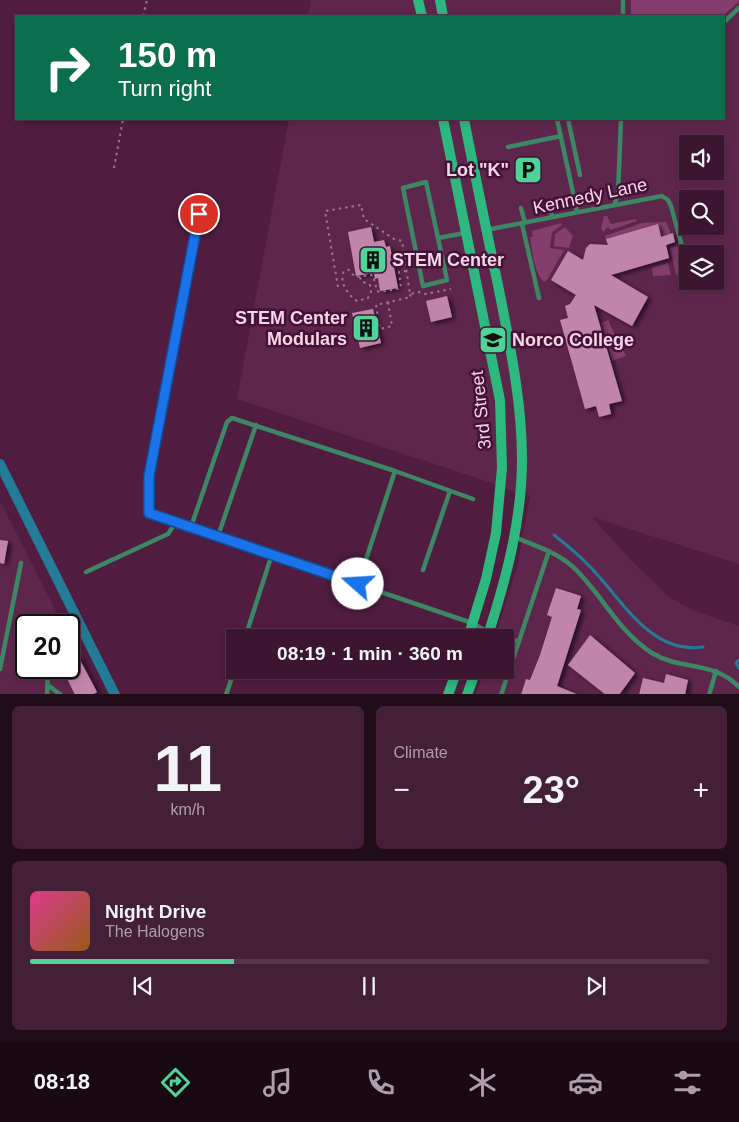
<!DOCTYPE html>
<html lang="en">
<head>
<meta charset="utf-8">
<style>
  body { margin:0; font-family:Arial,sans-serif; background:#431f38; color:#f1f3f6; height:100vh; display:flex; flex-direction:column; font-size:19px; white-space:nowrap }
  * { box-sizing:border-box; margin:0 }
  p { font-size:16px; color:#ac9fab }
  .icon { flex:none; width:28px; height:28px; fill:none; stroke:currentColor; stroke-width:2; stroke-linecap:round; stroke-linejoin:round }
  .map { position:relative; height:694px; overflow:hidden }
  .panel { display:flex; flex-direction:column; gap:12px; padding:12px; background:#210c1a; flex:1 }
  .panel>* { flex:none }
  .guide { position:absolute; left:15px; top:15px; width:710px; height:105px; border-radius:0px; box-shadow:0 2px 8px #0003,0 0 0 1px #55354c; background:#0b6e4f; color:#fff; overflow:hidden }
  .controls { position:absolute; left:679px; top:135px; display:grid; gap:10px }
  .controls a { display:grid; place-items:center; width:45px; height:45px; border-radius:0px; background:#3c1630; box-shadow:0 2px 8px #0003,0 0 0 1px #55354c; font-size:25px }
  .speed { position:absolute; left:15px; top:614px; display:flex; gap:10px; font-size:25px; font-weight:700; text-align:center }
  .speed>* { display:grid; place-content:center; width:65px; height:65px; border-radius:50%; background:#3c1630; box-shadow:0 2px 8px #0003,0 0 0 1px #55354c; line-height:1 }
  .speed .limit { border:2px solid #111; border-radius:8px; background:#fff; color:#111 }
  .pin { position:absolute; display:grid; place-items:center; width:42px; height:42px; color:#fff; margin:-21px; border:2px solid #fff; border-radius:50%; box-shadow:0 1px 5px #0007 }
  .me { position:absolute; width:55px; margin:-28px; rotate:289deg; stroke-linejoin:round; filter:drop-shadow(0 0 4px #0008) }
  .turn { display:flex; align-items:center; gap:18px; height:105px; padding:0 20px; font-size:22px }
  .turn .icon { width:65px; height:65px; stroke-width:2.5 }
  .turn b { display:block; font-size:35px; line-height:42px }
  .big { font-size:38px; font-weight:700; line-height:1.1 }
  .panel .card { flex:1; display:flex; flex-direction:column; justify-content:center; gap:8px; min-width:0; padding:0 18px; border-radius:8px; background:#431f38 }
  .panel .dial { align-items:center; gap:0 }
  .dial b { font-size:65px; line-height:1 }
  .song { display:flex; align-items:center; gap:15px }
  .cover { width:60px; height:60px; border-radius:8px; background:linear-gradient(135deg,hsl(330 70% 55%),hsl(30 70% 35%)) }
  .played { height:5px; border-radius:2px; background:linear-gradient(90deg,#4ed399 30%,#55354c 30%) }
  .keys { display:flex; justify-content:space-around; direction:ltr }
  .heat { display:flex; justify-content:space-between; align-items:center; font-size:28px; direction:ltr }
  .panel .tiles { flex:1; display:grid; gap:12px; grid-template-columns:1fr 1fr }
  .card:last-child { grid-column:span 2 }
  .trip { position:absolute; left:226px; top:629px; width:288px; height:50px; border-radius:0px; background:#3c1630; box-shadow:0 2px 8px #0003,0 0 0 1px #55354c; font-weight:700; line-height:50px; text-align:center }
  .tab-bar { display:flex; height:80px; justify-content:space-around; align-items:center; background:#180913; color:#ac9fab }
  .tab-bar .icon { width:35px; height:35px }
  .tab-bar .active { color:#4ed399 }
  .tab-bar b { font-size:22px; color:#f1f3f6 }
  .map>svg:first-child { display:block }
  .built { fill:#5f264d; fill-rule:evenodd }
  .green { fill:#843d6d }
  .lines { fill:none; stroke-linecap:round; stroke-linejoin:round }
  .stream { stroke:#227c95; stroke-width:3 }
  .canal { stroke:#227c95; stroke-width:10 }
  .building { fill:#c185ac; filter:url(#shadow) }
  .path { stroke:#9d738f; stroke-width:2; stroke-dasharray:2.5 4; stroke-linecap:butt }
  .lane { stroke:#3c8865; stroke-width:4.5 }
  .secondary { stroke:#2db880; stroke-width:10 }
  .route-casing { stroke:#114b97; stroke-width:12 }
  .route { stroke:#1a73e8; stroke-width:9 }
  .labels { text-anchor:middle; stroke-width:5; stroke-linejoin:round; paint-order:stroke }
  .poi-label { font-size:18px; font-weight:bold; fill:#f5d5e8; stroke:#441236; text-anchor:end }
  .street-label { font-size:18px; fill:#f5d5e8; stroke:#441236 }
</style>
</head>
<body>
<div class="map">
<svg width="739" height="695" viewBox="0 0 739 695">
  <defs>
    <filter id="shadow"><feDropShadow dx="3.5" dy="2" stdDeviation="2.5" flood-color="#0009"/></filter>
  </defs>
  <rect width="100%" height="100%" fill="#501d40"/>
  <g class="built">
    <path d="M311,0H739V564L592,517L630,559L669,597L692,610L739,626V694H476L484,670H505V638L495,637L517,568L530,496L501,488L489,482L237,399L289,119H724V16H308ZM688,144H715V171H688ZM688,199H715V226H688ZM688,254H715V281H688Z"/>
    <path d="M0,501L63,625H26V668H69V637L99,694H0Z"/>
  </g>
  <g class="green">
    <path d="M631,0H739V1L723,16H631Z"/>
    <path d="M604,216H607L611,224L636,219L637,221L610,230L609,227L606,228L604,232L601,229Z"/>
    <path d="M666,222L671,234L661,237L658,224L606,239L605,236L642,223Z"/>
    <path d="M561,223L562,225L552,232L550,248L564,250L547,280L544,282C534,273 532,250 530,237H533L532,231Z"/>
    <path d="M565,227L573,236L569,248L554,246L555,234Z"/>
    <path d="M677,246L684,274L676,275L670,248Z"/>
    <path d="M668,263L671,275L653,276L652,268Z"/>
    <path d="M608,320L616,337L606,340L601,323Z"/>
    <path d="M618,340L626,356L612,361L607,344Z"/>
  </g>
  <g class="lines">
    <g class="stream">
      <path d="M554,535C571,548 588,563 602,580C628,610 656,654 703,647"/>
      <path d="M739,660L736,663L739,668"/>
    </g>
    <path class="canal" d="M0,464L115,695"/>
  </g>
  <g class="building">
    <path d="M658,224L661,237L673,233L675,242L666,245L669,258L611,275L648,297L632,326L594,305L622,401L609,404L611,414L599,417L596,406L585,409L560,320L568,318L565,306L570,304L576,295L551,280L568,251L583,260L586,248L590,244L608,245L606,239Z"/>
    <path d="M371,227L374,242L384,240L386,247L390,246L398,288L380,291L378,278L375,279L374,273L356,276L348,232Z"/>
    <path d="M447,296L452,317L431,322L426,301Z"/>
    <path d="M373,309L381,343L360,348L352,313Z"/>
    <path d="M0,540L8,541L4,564L0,563Z"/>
    <path d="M556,588L581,596L577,609L581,610L557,686L579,695H521L526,679L530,680L540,655L552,617L547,615Z"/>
    <path d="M590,635L635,673L619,695H606L568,665Z"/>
    <path d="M79,658L97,692L92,695H75L62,668H69V663Z"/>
    <path d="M666,674L688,680L685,695H639L643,678L664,683Z"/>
  </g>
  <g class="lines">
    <g class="path">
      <path d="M143,16L147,0"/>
      <path d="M114,168L123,119"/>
      <path d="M360,277L361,281L370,285L371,292L368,298L357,301C347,294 339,282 344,271L349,270L355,277L373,275L377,291L380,292L401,288L399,272L406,271"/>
      <path d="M338,287L325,211L361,205L364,219L394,239L402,241L410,294L419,292L426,294L451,289"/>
      <path d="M388,302L392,326L380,329L376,305L411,297L410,294"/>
    </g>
    <g class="lane">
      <path d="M623,16V0"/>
      <path d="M724,22L739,8"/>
      <path d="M557,119L577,211"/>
      <path d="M568,119L580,175"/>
      <path d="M508,147L561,136"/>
      <path d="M426,182L447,280L423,286L403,188Z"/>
      <path d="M549,202L552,217"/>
      <path d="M615,203L618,194L621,119"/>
      <path d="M521,208L525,223"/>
      <path d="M199,214L149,476V513L472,623L488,632L519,642"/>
      <path d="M522,224L539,298"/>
      <path d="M486,230L662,196L668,200L671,206L685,257"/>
      <path d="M438,238L465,233"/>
      <path d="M191,527L227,422L232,418L395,471"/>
      <path d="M218,536L256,425"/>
      <path d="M514,537C534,545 556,552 572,566C600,591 618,632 652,653C681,671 713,660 739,687"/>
      <path d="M423,570L450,491"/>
      <path d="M86,572L168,534L176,522"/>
      <path d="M358,584L395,471L473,499"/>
      <path d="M245,638L272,554"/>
      <path d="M0,669L21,563"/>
      <path d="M49,686L61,695"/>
      <path d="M47,695L48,668"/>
      <path d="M226,695L235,668"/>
      <path d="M501,695L549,551"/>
      <path d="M709,695L716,671"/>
    </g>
    <g class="secondary">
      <path d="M418,0L422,16"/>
      <path d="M440,0L443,16"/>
      <path d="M443,119L500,400L502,468L496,533L486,579L468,638"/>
      <path d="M464,119C475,176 487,233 499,290C510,346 522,402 522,459C522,520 506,580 487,638"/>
      <path d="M448,695L457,670"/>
      <path d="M467,695L476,670"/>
    </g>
  </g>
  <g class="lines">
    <defs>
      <path id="route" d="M199,214L149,476V513L358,584"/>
    </defs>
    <use href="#route" class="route-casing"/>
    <use href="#route" class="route"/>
  </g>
  <defs>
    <symbol id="parking-square" viewBox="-11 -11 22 22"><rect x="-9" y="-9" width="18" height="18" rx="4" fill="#4ed399" stroke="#441236"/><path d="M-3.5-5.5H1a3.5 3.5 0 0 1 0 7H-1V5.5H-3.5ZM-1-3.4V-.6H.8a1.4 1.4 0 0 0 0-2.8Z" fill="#111"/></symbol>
    <symbol id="building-square" viewBox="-11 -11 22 22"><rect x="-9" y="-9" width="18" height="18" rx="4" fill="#4ed399" stroke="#441236"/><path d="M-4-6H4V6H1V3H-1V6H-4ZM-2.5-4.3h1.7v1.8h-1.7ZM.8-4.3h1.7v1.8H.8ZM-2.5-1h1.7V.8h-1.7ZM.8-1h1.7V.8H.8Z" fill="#111"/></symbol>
    <symbol id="university-square" viewBox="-11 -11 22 22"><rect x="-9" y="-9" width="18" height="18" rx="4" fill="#4ed399" stroke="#441236"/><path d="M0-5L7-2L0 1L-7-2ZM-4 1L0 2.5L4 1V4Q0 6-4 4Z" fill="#111"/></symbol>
  </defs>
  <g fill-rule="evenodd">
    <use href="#parking-square" x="512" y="154" width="32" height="32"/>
    <use href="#building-square" x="357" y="244" width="32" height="32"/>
    <use href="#building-square" x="350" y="312" width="32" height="32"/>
    <use href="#university-square" x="477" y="324" width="32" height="32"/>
  </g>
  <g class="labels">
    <g class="poi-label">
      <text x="509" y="176">Lot "K"</text>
      <text x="392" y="266" text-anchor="start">STEM Center</text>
      <text x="347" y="324">STEM Center<tspan x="347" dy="21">Modulars</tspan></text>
      <text x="512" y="346" text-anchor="start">Norco College</text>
    </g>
    <g class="street-label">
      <text transform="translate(590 196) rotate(-12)" y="6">Kennedy Lane</text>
      <text transform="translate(481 410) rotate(-96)" y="6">3rd Street</text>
    </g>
  </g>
</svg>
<div class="controls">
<a><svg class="icon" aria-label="sound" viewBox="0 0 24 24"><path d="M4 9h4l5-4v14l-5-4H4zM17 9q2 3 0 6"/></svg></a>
<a><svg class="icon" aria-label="search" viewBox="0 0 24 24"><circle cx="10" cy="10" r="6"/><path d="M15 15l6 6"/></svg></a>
<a><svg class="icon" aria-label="layers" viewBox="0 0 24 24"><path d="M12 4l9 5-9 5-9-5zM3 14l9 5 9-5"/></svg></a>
</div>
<div class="speed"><div class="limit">20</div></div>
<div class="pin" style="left:199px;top:214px;background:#d93025"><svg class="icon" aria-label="arrive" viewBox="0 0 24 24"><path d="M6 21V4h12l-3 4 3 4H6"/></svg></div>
<svg class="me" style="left:358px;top:584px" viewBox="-20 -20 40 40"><circle r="19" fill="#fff"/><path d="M0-13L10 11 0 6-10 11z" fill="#1a73e8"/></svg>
<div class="trip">08:19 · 1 min · 360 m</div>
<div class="guide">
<div class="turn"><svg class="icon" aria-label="right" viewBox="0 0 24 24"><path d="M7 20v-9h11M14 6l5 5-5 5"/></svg><div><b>150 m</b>Turn right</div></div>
</div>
</div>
<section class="panel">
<div class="tiles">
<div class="card dial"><b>11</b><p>km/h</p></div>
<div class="card"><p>Climate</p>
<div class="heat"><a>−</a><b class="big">23°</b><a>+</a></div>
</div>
<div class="card">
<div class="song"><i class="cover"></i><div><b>Night Drive</b><p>The Halogens</p></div></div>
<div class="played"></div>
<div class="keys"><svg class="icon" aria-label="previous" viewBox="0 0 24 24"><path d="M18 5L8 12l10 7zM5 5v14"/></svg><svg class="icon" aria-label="pause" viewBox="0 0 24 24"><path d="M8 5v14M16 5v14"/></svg><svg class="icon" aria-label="next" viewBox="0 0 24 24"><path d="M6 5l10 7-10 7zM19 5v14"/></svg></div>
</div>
</div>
</section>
<nav class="tab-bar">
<b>08:18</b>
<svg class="icon active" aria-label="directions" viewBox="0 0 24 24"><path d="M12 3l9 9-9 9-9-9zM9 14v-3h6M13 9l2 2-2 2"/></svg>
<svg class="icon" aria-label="music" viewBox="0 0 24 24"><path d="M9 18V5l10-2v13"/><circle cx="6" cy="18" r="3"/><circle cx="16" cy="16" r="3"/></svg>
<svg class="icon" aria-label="phone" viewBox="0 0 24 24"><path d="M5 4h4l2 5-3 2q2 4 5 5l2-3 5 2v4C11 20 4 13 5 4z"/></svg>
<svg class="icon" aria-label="climate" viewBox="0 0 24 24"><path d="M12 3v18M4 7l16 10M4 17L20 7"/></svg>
<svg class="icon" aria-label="car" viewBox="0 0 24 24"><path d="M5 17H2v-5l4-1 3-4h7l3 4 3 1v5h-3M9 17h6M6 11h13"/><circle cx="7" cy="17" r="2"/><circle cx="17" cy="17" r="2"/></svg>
<svg class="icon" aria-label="filters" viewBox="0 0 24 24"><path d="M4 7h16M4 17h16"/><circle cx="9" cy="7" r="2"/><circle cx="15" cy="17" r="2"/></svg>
</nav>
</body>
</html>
